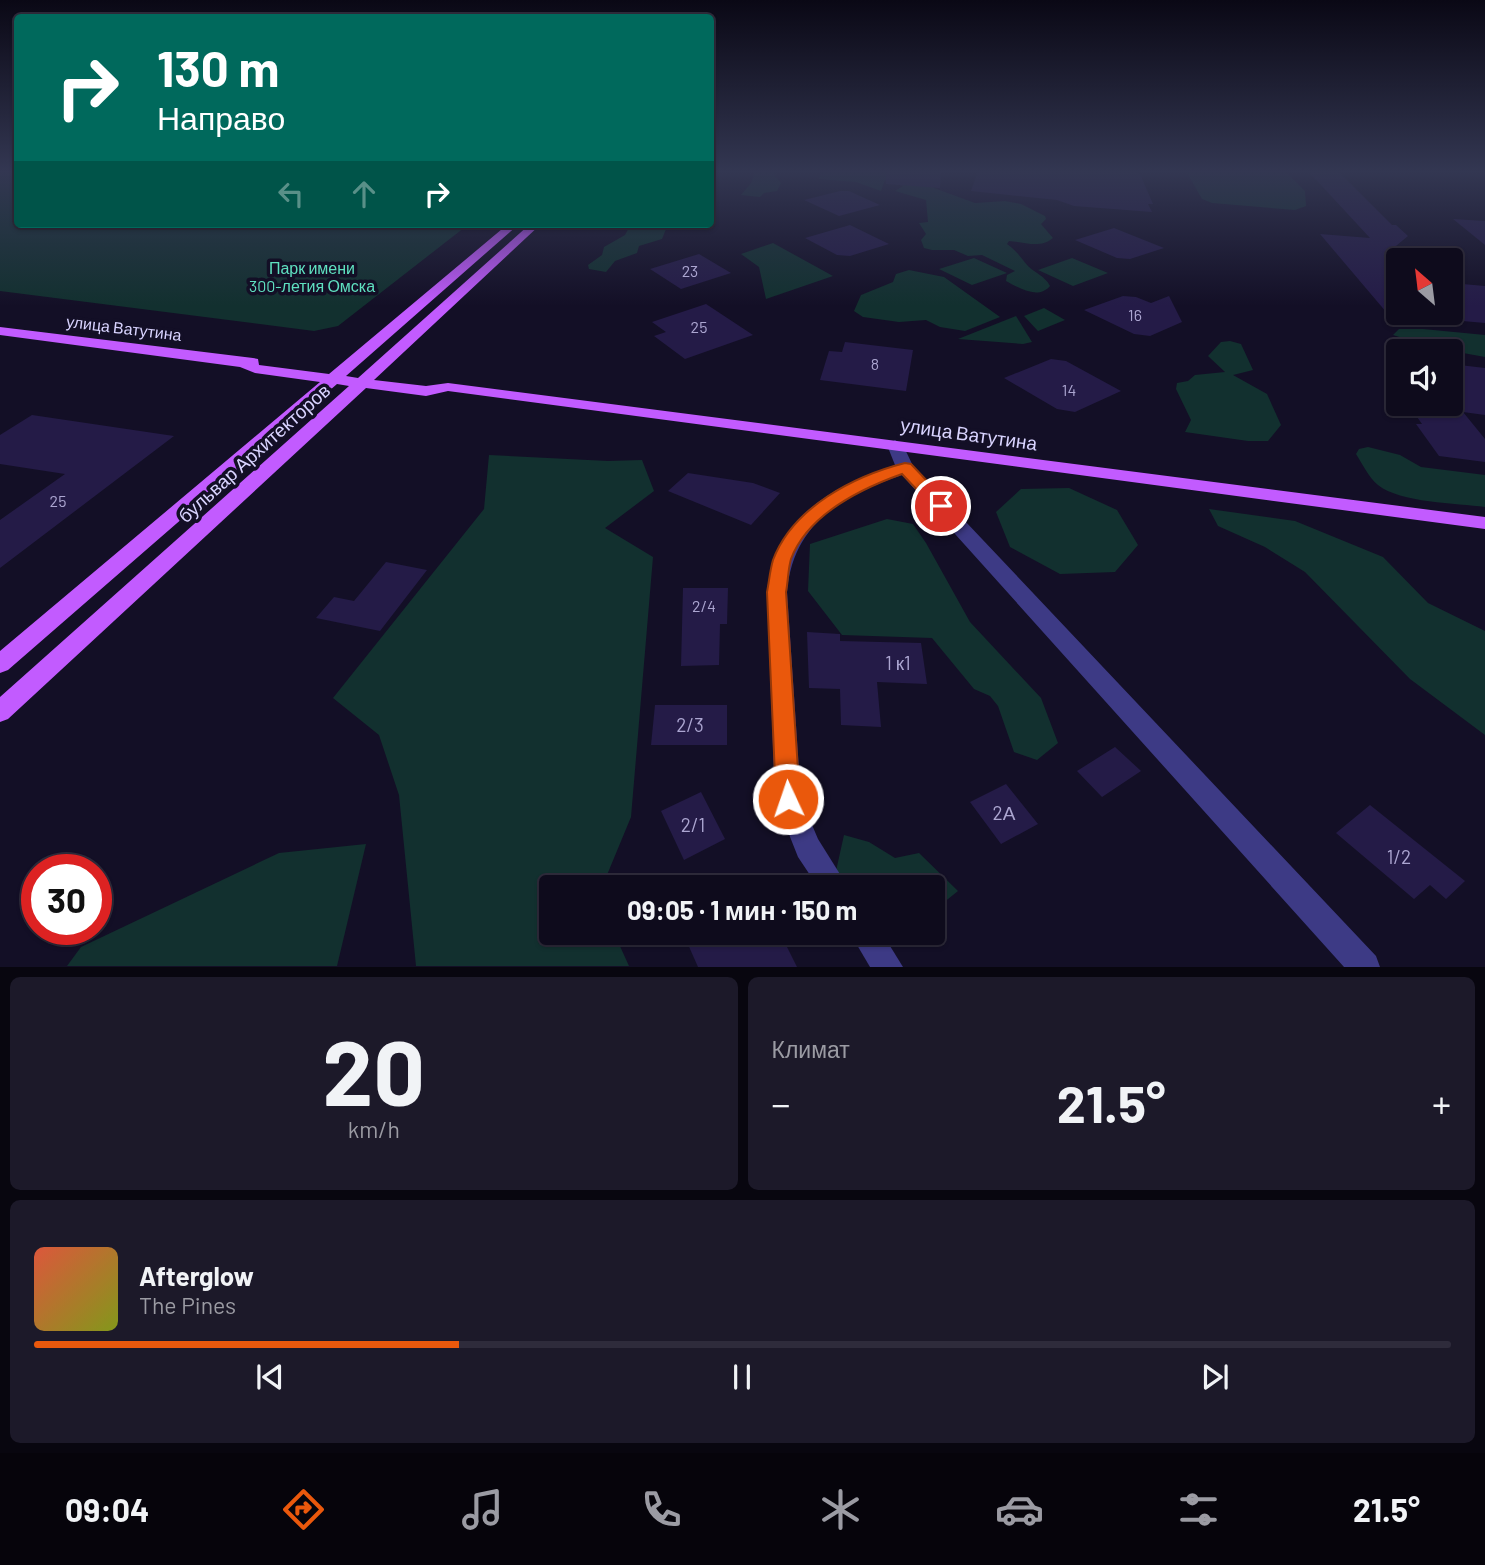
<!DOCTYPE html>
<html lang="ru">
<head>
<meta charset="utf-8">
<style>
  body { margin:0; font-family:Barlow,sans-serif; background:#1c1929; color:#f1f3f6; height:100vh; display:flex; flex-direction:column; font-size:26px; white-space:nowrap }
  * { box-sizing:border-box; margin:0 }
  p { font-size:23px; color:#9b9ba3 }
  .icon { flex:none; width:38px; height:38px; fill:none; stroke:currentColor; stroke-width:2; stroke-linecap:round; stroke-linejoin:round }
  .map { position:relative; height:967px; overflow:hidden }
  .details { display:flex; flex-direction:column; gap:10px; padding:10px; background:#08060f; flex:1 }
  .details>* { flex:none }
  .top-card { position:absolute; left:14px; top:14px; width:700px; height:214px; border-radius:7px; box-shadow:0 2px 5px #0004,0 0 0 2px #2e2b3b; background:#00695c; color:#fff; overflow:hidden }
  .needle { width:46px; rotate:332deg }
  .buttons { position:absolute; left:1386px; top:248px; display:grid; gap:14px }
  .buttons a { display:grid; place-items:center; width:77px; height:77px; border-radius:7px; background:#0e0b1c; box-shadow:0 2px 5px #0004,0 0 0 2px #2e2b3b; font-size:35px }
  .speed { position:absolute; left:21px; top:854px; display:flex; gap:14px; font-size:35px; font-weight:700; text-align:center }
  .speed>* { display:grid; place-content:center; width:91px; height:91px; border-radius:50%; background:#0e0b1c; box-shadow:0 2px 5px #0004,0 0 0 2px #2e2b3b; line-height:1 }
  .speed .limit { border:10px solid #d22; background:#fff; color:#111 }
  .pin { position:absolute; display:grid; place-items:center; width:60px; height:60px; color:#fff; margin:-30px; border:4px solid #fff; border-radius:50%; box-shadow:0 2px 7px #0007 }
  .me { position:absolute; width:77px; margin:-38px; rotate:357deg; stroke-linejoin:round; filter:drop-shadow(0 0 5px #0008) }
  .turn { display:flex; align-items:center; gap:24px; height:147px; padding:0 28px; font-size:32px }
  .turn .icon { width:91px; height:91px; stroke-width:2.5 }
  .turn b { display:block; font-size:49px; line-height:60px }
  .lanes { display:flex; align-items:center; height:66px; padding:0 28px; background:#0003; justify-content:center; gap:35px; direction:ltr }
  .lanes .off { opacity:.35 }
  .big { font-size:52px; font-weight:700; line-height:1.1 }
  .details .widget { flex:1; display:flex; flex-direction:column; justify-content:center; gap:10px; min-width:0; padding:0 24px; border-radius:10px; background:#1c1929 }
  .details .dial { align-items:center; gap:0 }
  .dial b { font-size:91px; line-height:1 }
  .song { display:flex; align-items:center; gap:21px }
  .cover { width:84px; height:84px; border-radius:10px; background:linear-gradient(135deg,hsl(10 70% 55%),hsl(70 70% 35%)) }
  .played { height:7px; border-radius:4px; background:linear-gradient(90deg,#ea580c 30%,#2e2b3b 30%) }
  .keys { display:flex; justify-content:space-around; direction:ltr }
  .heat { display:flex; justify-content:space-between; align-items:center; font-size:38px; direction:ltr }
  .details .tiles { flex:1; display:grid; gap:10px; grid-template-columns:1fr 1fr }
  .widget:last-child { grid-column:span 2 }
  .trip { position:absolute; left:539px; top:875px; width:406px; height:70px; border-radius:7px; background:#0e0b1c; box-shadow:0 2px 5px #0004,0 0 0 2px #2e2b3b; font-weight:700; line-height:70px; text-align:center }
  .menu { display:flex; height:112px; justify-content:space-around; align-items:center; background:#06040b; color:#9b9ba3 }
  .menu .icon { width:49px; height:49px }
  .menu .current { color:#ea580c }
  .menu b { font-size:32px; color:#f1f3f6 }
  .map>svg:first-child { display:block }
  .green { fill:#12302f }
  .building { fill:#241b47 }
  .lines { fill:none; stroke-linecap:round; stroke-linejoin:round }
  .minor { fill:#3d3a85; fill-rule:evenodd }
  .major { fill:#c25bff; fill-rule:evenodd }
  .route { fill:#ea580c; stroke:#983908; stroke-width:2 }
  .labels { text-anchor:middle; stroke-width:7; stroke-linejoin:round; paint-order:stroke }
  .far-park-label { font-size:16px; fill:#5fe0c0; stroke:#130f26 }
  .number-label { font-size:16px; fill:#aca6d1 }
  .far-street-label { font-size:16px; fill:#d9d4ff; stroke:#130f26 }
  .street-label { font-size:19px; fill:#d9d4ff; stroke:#130f26 }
  .near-number-label { font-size:19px; fill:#aca6d1 }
</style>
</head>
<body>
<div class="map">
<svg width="1485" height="967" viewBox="0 0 1485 967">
  <rect width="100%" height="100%" fill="#130f26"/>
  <g class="green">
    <path d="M0,171H17L18,224H469L338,326L314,331L0,291Z"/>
    <path d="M755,171H776L775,176L781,183L777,191L764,193L760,197L741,195L751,183Z"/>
    <path d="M822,171H917L932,182L934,188L975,203L1005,201L1021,204L1045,216L1046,219L1041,224L1053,238C1040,249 1025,242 1009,241L1007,244C1017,251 1020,257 1028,266C1035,273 1045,276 1050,286C1038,300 1019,288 1006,281L1007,275L1015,271L982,255L968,256L954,250H932L924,248L921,240L926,234L919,223L928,222L926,200L895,191L903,186L885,180L881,191L856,182L819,179Z"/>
    <path d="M1186,171H1285L1305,191L1306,206L1295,210L1212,203L1202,199Z"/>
    <path d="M631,224H668L662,239L639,246L637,253L615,261L606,272L589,269L588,265L602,255L604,247L625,235Z"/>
    <path d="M773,243L833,276L766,299L759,267L741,254Z"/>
    <path d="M974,258L1007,273L972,285L939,269Z"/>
    <path d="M1072,258L1108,273L1073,286L1038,270Z"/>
    <path d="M909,270L944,277L1000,317L965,331L940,327L926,320L899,322L863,317L854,311L861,295L893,282L896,274Z"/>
    <path d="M1044,308L1065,320L1038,331L1024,316Z"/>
    <path d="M1016,316L1032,342L1023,344L958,339Z"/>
    <path d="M1399,329H1423L1485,335V357L1463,353L1441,338L1412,341L1393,335Z"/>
    <path d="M1230,341L1241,344L1253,370L1233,375L1267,394L1281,425L1268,441H1248L1185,432L1191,420L1176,389L1177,383L1188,381L1195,375L1225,372L1208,356L1221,342Z"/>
    <path d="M1368,447L1400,455L1421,467L1485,475V507C1457,503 1400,503 1378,485C1369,478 1362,463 1356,454L1359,449Z"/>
    <path d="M489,455L608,461L642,460L654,491L605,528L653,557L631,817L602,887H551V933H614L629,966H416L399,795L379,735L333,698L484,509Z"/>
    <path d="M1069,488L1117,510L1138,545L1115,572L1060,574L1010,547L996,512L1021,489Z"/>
    <path d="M1209,509L1295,521L1383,557L1428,603L1485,631V735L1410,679L1305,572L1265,547L1218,526Z"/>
    <path d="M887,519L913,524L926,543L970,622L1041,698L1058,743L1037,760L1014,752L998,706L990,696L974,689L932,638L842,635L808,591L810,544Z"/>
    <path d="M844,835L869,842L895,858L919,853L958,891L933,911V887H854L836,871Z"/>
    <path d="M366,844L337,966H67L81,947L279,853Z"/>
  </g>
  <g class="building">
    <path d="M886,171H941L940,188L886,184Z"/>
    <path d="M978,171H1131L1140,174L1153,204H1148L1152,212L1074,206L1057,200L971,191Z"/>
    <path d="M1308,171H1338L1392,225H1396L1408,236L1385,255L1398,270V326L1320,234L1370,238Z"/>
    <path d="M840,191H849L880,205L839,216L804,200Z"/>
    <path d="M1453,219L1485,221V245Z"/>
    <path d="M850,225L889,244L850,256L837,255L805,238Z"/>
    <path d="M1114,228L1164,248L1130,259L1117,258L1075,240Z"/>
    <path d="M699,254L731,273L681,289L650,269Z"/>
    <path d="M1451,283L1485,286V323L1451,320Z"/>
    <path d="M1123,296L1136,297L1151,303L1169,296L1182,322L1150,336L1134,334L1084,310Z"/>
    <path d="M706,304L753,335L685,359L654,336L666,332L652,322Z"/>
    <path d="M845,342L913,350L906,391L820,380L829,351L842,352Z"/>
    <path d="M1051,359L1066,361L1121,391L1075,412L1057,409L1004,378Z"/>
    <path d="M1451,364L1485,368V415L1463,412L1485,439V462L1439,456L1416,424H1422L1408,404L1451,407Z"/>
    <path d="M32,415L174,436L0,568V520L65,474L0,464V435Z"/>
    <path d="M688,473L753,483L780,493L751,525L668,491Z"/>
    <path d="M386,562L427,570L380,631L316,618L334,597L354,601Z"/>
    <path d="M683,588H728L727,624H720L719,665L681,666Z"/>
    <path d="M807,632L840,634V641L921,643L927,684L877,682L881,727L841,725L840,689L809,688Z"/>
    <path d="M655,705H727V745H651Z"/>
    <path d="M1115,747L1141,771L1102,797L1077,771Z"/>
    <path d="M1006,784L1038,824L1001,844L970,802Z"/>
    <path d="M701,792L725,839L684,860L661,811Z"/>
    <path d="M1370,805L1465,881L1446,899L1430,885L1414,899L1336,833Z"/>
    <path d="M683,933H780L797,967H698Z"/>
  </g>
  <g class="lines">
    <g class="minor">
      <path d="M895,440L903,445L913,466L1376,956L1380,967H1344L902,475C842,496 793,523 787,592L801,799L818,839L848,887H818L798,857L775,799L767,592C775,518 830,487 895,465L887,445Z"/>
      <path d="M850,933H882L903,967H870Z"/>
    </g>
    <path class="major" d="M508,224H519L346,376L358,378L530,224H541L374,380L426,386L448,383L1485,517V529L448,391L426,396L366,388L8,719L0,722V697L349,386L337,384L8,670L0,673V651L320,382L255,373L240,367L0,335V327L253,358L258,359L259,365L329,374Z"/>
  </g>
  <linearGradient id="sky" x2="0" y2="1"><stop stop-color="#0a0815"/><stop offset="0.56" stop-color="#333752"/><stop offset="1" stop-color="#333752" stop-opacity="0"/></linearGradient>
  <rect width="1485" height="306" fill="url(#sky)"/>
  <path class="route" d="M905,463L911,464L947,502L949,506L947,509H935L902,474C860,489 808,514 791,559C788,569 788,582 786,592L800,799L796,807L788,810L780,807L776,799L767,592C769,582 770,570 773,560C793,507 854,476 905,463Z"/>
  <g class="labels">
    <g class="far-park-label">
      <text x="312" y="274">Парк имени<tspan x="312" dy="18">300-летия Омска</tspan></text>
    </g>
    <g class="number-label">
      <text x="690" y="277">23</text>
      <text x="1135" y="321">16</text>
      <text x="699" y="333">25</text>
      <text x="875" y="370">8</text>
      <text x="1069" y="396">14</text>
      <text x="58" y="507">25</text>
      <text x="704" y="612">2/4</text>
    </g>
    <g class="far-street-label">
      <text transform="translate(124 328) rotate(7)" y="6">улица Ватутина</text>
    </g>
    <g class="street-label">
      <text transform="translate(969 434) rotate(8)" y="7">улица Ватутина</text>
      <text transform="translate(254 453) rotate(-42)" y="7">бульвар Архитекторов</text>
    </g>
    <g class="near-number-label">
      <text x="898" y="670">1 к1</text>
      <text x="690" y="732">2/3</text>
      <text x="1004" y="820">2А</text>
      <text x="693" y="832">2/1</text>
      <text x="1399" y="864">1/2</text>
    </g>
  </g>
</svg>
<div class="buttons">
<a><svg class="needle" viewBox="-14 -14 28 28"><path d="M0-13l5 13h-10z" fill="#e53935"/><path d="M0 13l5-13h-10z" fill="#9b9ba3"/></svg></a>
<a><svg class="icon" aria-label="sound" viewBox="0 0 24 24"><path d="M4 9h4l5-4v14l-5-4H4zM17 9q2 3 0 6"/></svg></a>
</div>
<div class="speed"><div class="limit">30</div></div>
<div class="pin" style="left:941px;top:506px;background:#d93025"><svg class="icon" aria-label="arrive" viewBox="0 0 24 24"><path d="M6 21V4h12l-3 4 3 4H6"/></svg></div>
<svg class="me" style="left:788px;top:799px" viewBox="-20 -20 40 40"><circle r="17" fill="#ea580c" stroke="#fff" stroke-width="3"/><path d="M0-11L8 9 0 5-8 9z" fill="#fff"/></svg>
<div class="trip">09:05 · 1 мин · 150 m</div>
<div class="top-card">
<div class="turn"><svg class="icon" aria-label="right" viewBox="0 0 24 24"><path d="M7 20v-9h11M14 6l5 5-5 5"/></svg><div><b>130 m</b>Направо</div></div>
<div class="lanes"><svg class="icon off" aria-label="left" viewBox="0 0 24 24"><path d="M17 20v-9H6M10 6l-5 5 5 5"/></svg><svg class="icon off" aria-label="ahead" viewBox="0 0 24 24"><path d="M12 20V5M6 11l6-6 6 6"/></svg><svg class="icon" aria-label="right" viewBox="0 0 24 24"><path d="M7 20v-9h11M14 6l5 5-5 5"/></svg></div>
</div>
</div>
<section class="details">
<div class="tiles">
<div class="widget dial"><b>20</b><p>km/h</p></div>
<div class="widget"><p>Климат</p>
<div class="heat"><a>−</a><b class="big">21.5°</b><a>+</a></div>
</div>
<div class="widget">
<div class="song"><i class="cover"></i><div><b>Afterglow</b><p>The Pines</p></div></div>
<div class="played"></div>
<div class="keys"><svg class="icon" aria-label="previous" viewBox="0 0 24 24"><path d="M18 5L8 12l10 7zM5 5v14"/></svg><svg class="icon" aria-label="pause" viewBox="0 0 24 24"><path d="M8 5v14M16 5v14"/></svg><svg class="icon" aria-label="next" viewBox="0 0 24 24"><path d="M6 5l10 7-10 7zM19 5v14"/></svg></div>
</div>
</div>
</section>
<nav class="menu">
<b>09:04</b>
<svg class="icon current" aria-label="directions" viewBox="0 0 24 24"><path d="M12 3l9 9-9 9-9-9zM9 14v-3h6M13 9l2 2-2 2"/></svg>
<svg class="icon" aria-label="music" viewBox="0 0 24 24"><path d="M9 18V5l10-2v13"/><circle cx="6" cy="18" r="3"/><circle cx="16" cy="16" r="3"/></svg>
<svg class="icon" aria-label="phone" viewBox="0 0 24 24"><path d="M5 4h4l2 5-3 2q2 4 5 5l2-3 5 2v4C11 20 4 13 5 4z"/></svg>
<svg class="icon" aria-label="climate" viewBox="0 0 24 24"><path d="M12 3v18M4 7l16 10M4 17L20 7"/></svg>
<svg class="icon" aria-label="car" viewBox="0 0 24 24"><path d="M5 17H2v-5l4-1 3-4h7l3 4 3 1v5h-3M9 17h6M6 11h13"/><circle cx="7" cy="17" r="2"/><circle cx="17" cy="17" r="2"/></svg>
<svg class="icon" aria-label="filters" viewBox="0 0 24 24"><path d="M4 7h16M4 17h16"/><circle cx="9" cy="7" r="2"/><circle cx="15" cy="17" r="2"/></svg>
<b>21.5°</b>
</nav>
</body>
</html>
